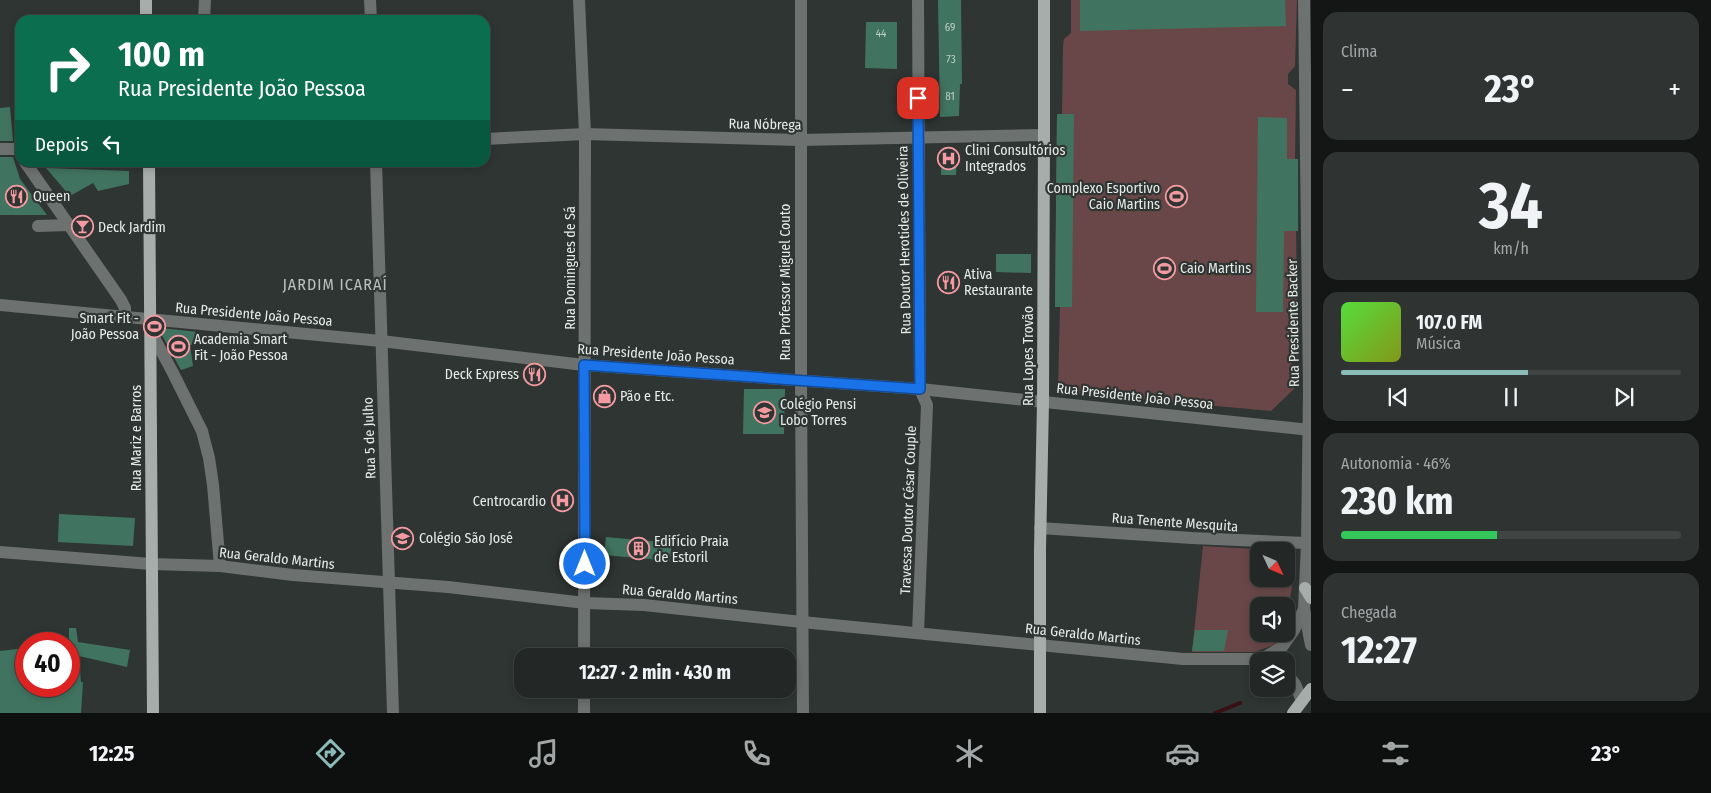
<!DOCTYPE html>
<html lang="pt">
<head>
<meta charset="utf-8">
<style>
  body { margin:0; font-family:"Fira Sans Condensed",sans-serif; background:#2f3432; color:#f1f3f6; height:100vh; display:flex; flex-direction:column; font-size:19px; white-space:nowrap }
  * { box-sizing:border-box; margin:0 }
  p { font-size:16px; color:#a3a6a7 }
  .icon { flex:none; width:28px; height:28px; fill:none; stroke:currentColor; stroke-width:2; stroke-linecap:round; stroke-linejoin:round }
  .map { position:relative; flex:1; overflow:hidden }
  .side { display:flex; flex-direction:column; gap:12px; padding:12px; background:#131615; width:400px }
  .side>* { flex:none }
  .guide { position:absolute; left:15px; top:15px; width:475px; height:152px; border-radius:15px; box-shadow:0 2px 8px #0003,0 0 0 1px #404443; background:#0b6e4f; color:#fff; overflow:hidden }
  .needle { width:32px; rotate:134deg }
  .tools { position:absolute; left:1250px; top:542px; display:grid; gap:10px }
  .tools a { display:grid; place-items:center; width:45px; height:45px; border-radius:10px; background:#232826; box-shadow:0 2px 8px #0003,0 0 0 1px #404443; font-size:25px }
  .speed { position:absolute; left:15px; top:632px; display:flex; gap:10px; font-size:25px; font-weight:700; text-align:center }
  .speed>* { display:grid; place-content:center; width:65px; height:65px; border-radius:50%; background:#232826; box-shadow:0 2px 8px #0003,0 0 0 1px #404443; line-height:1 }
  .speed .limit { border:8px solid #d22; background:#fff; color:#111 }
  .pin { position:absolute; display:grid; place-items:center; width:42px; height:42px; color:#fff; margin:-21px; border-radius:10px; box-shadow:0 2px 8px #0006 }
  .me { position:absolute; width:55px; margin:-28px; rotate:0deg; stroke-linejoin:round; filter:drop-shadow(0 0 4px #0008) }
  .turn { display:flex; align-items:center; gap:18px; height:105px; padding:0 20px; font-size:22px }
  .turn .icon { width:65px; height:65px; stroke-width:2.5 }
  .turn b { display:block; font-size:35px; line-height:42px }
  .then { display:flex; align-items:center; height:48px; padding:0 20px; background:#0003; gap:10px; font-size:19px }
  .big { font-size:38px; font-weight:700; line-height:1.1 }
  .side .widget { flex:1; display:flex; flex-direction:column; justify-content:center; gap:8px; min-width:0; padding:0 18px; border-radius:15px; background:#2f3432 }
  .side .dial { align-items:center; gap:0 }
  .dial b { font-size:65px; line-height:1 }
  .song { display:flex; align-items:center; gap:15px }
  .cover { width:60px; height:60px; border-radius:8px; background:linear-gradient(135deg,hsl(110 70% 55%),hsl(70 70% 35%)) }
  .played { height:5px; border-radius:2px; background:linear-gradient(90deg,#8bbbb9 55%,#404443 55%) }
  .keys { display:flex; justify-content:space-around; direction:ltr }
  .heat { display:flex; justify-content:space-between; align-items:center; font-size:28px; direction:ltr }
  .charge { height:8px; border-radius:4px; background:linear-gradient(90deg,#34c759 46%,#404443 0) }
  .trip { position:absolute; left:514px; top:648px; width:282px; height:50px; border-radius:15px; background:#232826; box-shadow:0 2px 8px #0003,0 0 0 1px #404443; font-weight:700; line-height:50px; text-align:center }
  .tabs { display:flex; height:80px; justify-content:space-around; align-items:center; background:#0e100f; color:#a3a6a7 }
  .tabs .icon { width:35px; height:35px }
  .tabs .selected { color:#8bbbb9 }
  .tabs b { font-size:22px; color:#f1f3f6 }
  main { display:flex; flex:1; min-height:0 }
  .map>svg:first-child { display:block }
  .green { fill:#694748; fill-rule:evenodd }
  .lines { fill:none; stroke-linecap:round; stroke-linejoin:round }
  .stream { stroke:#381015; stroke-width:4 }
  .building { fill:#417460 }
  .minor { stroke:#6d716f; stroke-width:12 }
  .major { stroke:#a6adaa; stroke-width:12 }
  .route-casing { stroke:#114b97; stroke-width:12 }
  .route { stroke:#1a73e8; stroke-width:9 }
  .labels { text-anchor:middle; stroke-width:4.5; stroke-linejoin:round; paint-order:stroke }
  .number-label { font-size:11px; fill:#becdc7 }
  .street-label { font-size:14px; fill:#e7ebe9; stroke:#2f3533 }
  .poi-label { font-size:14px; fill:#e7ebe9; stroke:#2f3533; text-anchor:start }
  .quarter-label { font-size:16px; letter-spacing:1px; fill:#b9c1bd; stroke:#2f3533 }
</style>
</head>
<body>
<main>
<div class="map">
<svg width="1311" height="713" viewBox="0 0 1311 713">
  <rect width="100%" height="100%" fill="#2f3533"/>
  <g class="green">
    <path d="M1071,0H1297L1295,66L1288,74V84L1296,90L1295,160L1298,360L1291,364L1290,372L1297,377L1296,387L1271,411L1062,392L1058,388L1060,307H1055L1057,114H1062L1063,46L1064,39L1071,33Z"/>
    <path d="M1203,546L1288,551L1295,557L1296,562L1286,623V606H1259V634H1283L1274,645L1254,652H1192ZM1259,551H1286V579H1259Z"/>
  </g>
  <g class="lines">
    <path class="stream" d="M1215,713L1240,703"/>
  </g>
  <g class="building">
    <path d="M938,0H961L962,84H960L959,116L940,117Z"/>
    <path d="M1080,0H1285L1286,26L1080,31Z"/>
    <path d="M866,22H897V69L865,68Z"/>
    <path d="M10,107L13,141H0V108Z"/>
    <path d="M1057,114H1074L1072,307H1055Z"/>
    <path d="M1258,117L1287,118V159H1298V231H1284L1283,312H1256Z"/>
    <path d="M942,152H957L956,175H941Z"/>
    <path d="M0,157H13L20,179L47,215H0Z"/>
    <path d="M46,168L129,171V184L98,191L93,183L70,196Z"/>
    <path d="M996,254H1031V273L996,272Z"/>
    <path d="M161,328L198,332L199,344L190,345L193,366L181,370L159,330Z"/>
    <path d="M744,389H785L784,434H743Z"/>
    <path d="M59,514L135,518L133,546L58,542Z"/>
    <path d="M606,537L672,543L670,561L604,555Z"/>
    <path d="M69,628H76L78,642L130,650L127,667L79,656L81,682H83L81,713H0V651L26,648V686H69Z"/>
    <path d="M1195,630H1228L1224,651H1192Z"/>
  </g>
  <g class="lines">
    <g class="minor">
      <path d="M370,0L371,20"/>
      <path d="M579,0L585,134L584,656"/>
      <path d="M801,0V380L803,713"/>
      <path d="M1304,0L1309,391L1307,543L1304,609L1311,645"/>
      <path d="M204,20L205,0"/>
      <path d="M485,139L585,134L800,140L1044,135"/>
      <path d="M0,149H20"/>
      <path d="M25,162L121,300L125,308V317"/>
      <path d="M376,162L393,713"/>
      <path d="M38,226L69,225"/>
      <path d="M0,305L381,341L584,365L920,389L1311,430"/>
      <path d="M151,332L172,371L202,431L209,458L213,485L220,566"/>
      <path d="M1040,528L1192,538L1307,543"/>
      <path d="M0,552L151,564L220,566L293,575L448,587L585,603L644,605L802,622L1183,659H1262L1267,661"/>
      <path d="M918,633L927,405L920,389L918,0"/>
      <path d="M1262,659L1282,647L1294,630L1304,609"/>
      <path d="M1286,673L1295,684L1302,701"/>
      <path d="M584,713V689"/>
    </g>
    <g class="major">
      <path d="M146,0V20"/>
      <path d="M149,162L153,713"/>
      <path d="M1305,588L1311,598"/>
      <path d="M1040,713V550L1043,402L1044,135V0"/>
      <path d="M1293,713L1311,689"/>
    </g>
  </g>
  <g class="lines">
    <defs>
      <path id="route" d="M585,564L584,365L920,389L918,98"/>
    </defs>
    <use href="#route" class="route-casing"/>
    <use href="#route" class="route"/>
  </g>
  <defs>
    <symbol id="hospital-ring" viewBox="-11 -11 22 22"><circle r="9.5" fill="#2f3533" stroke="#f49aa0" stroke-width="1.5"/><path d="M-5-5h3v3.5h4V-5h3V5h-3V1.5h-4V5h-3Z" fill="#f49aa0"/></symbol>
    <symbol id="restaurant-ring" viewBox="-11 -11 22 22"><circle r="9.5" fill="#2f3533" stroke="#f49aa0" stroke-width="1.5"/><path d="M-5-6h1v4h1v-4h1v4h1v-4h1v5L-1.5 .5V6h-2V.5L-5-1ZM5-6V6H3V1.5H1.5Q1.5-4 5-6Z" fill="#f49aa0"/></symbol>
    <symbol id="stadium-ring" viewBox="-11 -11 22 22"><circle r="9.5" fill="#2f3533" stroke="#f49aa0" stroke-width="1.5"/><path d="M0-5a6.5 5 0 1 0 0 10a6.5 5 0 1 0 0-10ZM-3.5-1.8h7v3.6h-7Z" fill="#f49aa0"/></symbol>
    <symbol id="bar-ring" viewBox="-11 -11 22 22"><circle r="9.5" fill="#2f3533" stroke="#f49aa0" stroke-width="1.5"/><path d="M-6-5H6L.8 .8V4.5H3.5V6h-7V4.5H-.8V.8Z" fill="#f49aa0"/></symbol>
    <symbol id="shop-ring" viewBox="-11 -11 22 22"><circle r="9.5" fill="#2f3533" stroke="#f49aa0" stroke-width="1.5"/><path d="M-5-2.5h2.3a2.7 3.5 0 0 1 5.4 0H5L5.5 6h-11ZM-1.5-2.5h3a1.5 2.3 0 0 0-3 0Z" fill="#f49aa0"/></symbol>
    <symbol id="school-ring" viewBox="-11 -11 22 22"><circle r="9.5" fill="#2f3533" stroke="#f49aa0" stroke-width="1.5"/><path d="M0-5L7-2L0 1L-7-2ZM-4 1L0 2.5L4 1V4Q0 6-4 4Z" fill="#f49aa0"/></symbol>
    <symbol id="building-ring" viewBox="-11 -11 22 22"><circle r="9.5" fill="#2f3533" stroke="#f49aa0" stroke-width="1.5"/><path d="M-4-6H4V6H1V3H-1V6H-4ZM-2.5-4.3h1.7v1.8h-1.7ZM.8-4.3h1.7v1.8H.8ZM-2.5-1h1.7V.8h-1.7ZM.8-1h1.7V.8H.8Z" fill="#f49aa0"/></symbol>
  </defs>
  <g fill-rule="evenodd">
    <use href="#hospital-ring" x="936" y="146" width="25" height="25"/>
    <use href="#restaurant-ring" x="4" y="184" width="25" height="25"/>
    <use href="#stadium-ring" x="1164" y="184" width="25" height="25"/>
    <use href="#bar-ring" x="70" y="214" width="25" height="25"/>
    <use href="#stadium-ring" x="1152" y="256" width="25" height="25"/>
    <use href="#restaurant-ring" x="936" y="270" width="25" height="25"/>
    <use href="#stadium-ring" x="142" y="314" width="25" height="25"/>
    <use href="#stadium-ring" x="166" y="334" width="25" height="25"/>
    <use href="#restaurant-ring" x="522" y="362" width="25" height="25"/>
    <use href="#shop-ring" x="592" y="384" width="25" height="25"/>
    <use href="#school-ring" x="752" y="400" width="25" height="25"/>
    <use href="#hospital-ring" x="550" y="488" width="25" height="25"/>
    <use href="#school-ring" x="390" y="526" width="25" height="25"/>
    <use href="#building-ring" x="626" y="536" width="25" height="25"/>
  </g>
  <g class="labels">
    <g class="number-label">
      <text x="950" y="31">69</text>
      <text x="881" y="37">44</text>
      <text x="951" y="63">73</text>
      <text x="950" y="100">81</text>
    </g>
    <g class="street-label">
      <text transform="translate(765 124) rotate(1)" y="5">Rua Nóbrega</text>
      <text transform="translate(904 240) rotate(-91)" y="5">Rua Doutor Herotides de Oliveira</text>
      <text transform="translate(570 268) rotate(-90)" y="5">Rua Domingues de Sá</text>
      <text transform="translate(785 282) rotate(-90)" y="5">Rua Professor Miguel Couto</text>
      <text transform="translate(254 314) rotate(5)" y="5">Rua Presidente João Pessoa</text>
      <text transform="translate(1293 323) rotate(-91)" y="5">Rua Presidente Backer</text>
      <text transform="translate(656 354) rotate(4)" y="5">Rua Presidente João Pessoa</text>
      <text transform="translate(1028 356) rotate(-90)" y="5">Rua Lopes Trovão</text>
      <text transform="translate(1135 396) rotate(6)" y="5">Rua Presidente João Pessoa</text>
      <text transform="translate(136 438) rotate(-90)" y="5">Rua Mariz e Barros</text>
      <text transform="translate(369 438) rotate(-92)" y="5">Rua 5 de Julho</text>
      <text transform="translate(908 510) rotate(-88)" y="5">Travessa Doutor César Couple</text>
      <text transform="translate(1175 522) rotate(4)" y="5">Rua Tenente Mesquita</text>
      <text transform="translate(277 558) rotate(6)" y="5">Rua Geraldo Martins</text>
      <text transform="translate(680 594) rotate(5)" y="5">Rua Geraldo Martins</text>
      <text transform="translate(1083 634) rotate(6)" y="5">Rua Geraldo Martins</text>
    </g>
    <g class="poi-label">
      <text x="965" y="155">Clini Consultórios<tspan x="965" dy="16">Integrados</tspan></text>
      <text x="1160" y="193" text-anchor="end">Complexo Esportivo<tspan x="1160" dy="16">Caio Martins</tspan></text>
      <text x="33" y="201">Queen</text>
      <text x="98" y="232">Deck Jardim</text>
      <text x="1180" y="273">Caio Martins</text>
      <text x="964" y="279">Ativa<tspan x="964" dy="16">Restaurante</tspan></text>
      <text x="139" y="323" text-anchor="end">Smart Fit -<tspan x="139" dy="16">João Pessoa</tspan></text>
      <text x="194" y="344">Academia Smart<tspan x="194" dy="16">Fit - João Pessoa</tspan></text>
      <text x="519" y="379" text-anchor="end">Deck Express</text>
      <text x="620" y="401">Pão e Etc.</text>
      <text x="780" y="409">Colégio Pensi<tspan x="780" dy="16">Lobo Torres</tspan></text>
      <text x="546" y="506" text-anchor="end">Centrocardio</text>
      <text x="419" y="543">Colégio São José</text>
      <text x="654" y="546">Edifício Praia<tspan x="654" dy="16">de Estoril</tspan></text>
    </g>
    <g class="quarter-label">
      <text x="335" y="290">JARDIM ICARAÍ</text>
    </g>
  </g>
</svg>
<div class="tools">
<a><svg class="needle" viewBox="-14 -14 28 28"><path d="M0-13l5 13h-10z" fill="#e53935"/><path d="M0 13l5-13h-10z" fill="#a3a6a7"/></svg></a>
<a><svg class="icon" aria-label="sound" viewBox="0 0 24 24"><path d="M4 9h4l5-4v14l-5-4H4zM17 9q2 3 0 6"/></svg></a>
<a><svg class="icon" aria-label="layers" viewBox="0 0 24 24"><path d="M12 4l9 5-9 5-9-5zM3 14l9 5 9-5"/></svg></a>
</div>
<div class="speed"><div class="limit">40</div></div>
<div class="pin" style="left:918px;top:98px;background:#d93025"><svg class="icon" aria-label="arrive" viewBox="0 0 24 24"><path d="M6 21V4h12l-3 4 3 4H6"/></svg></div>
<svg class="me" style="left:585px;top:564px" viewBox="-20 -20 40 40"><circle r="17" fill="#1a73e8" stroke="#fff" stroke-width="3"/><path d="M0-11L8 9 0 5-8 9z" fill="#fff"/></svg>
<div class="trip">12:27 · 2 min · 430 m</div>
<div class="guide">
<div class="turn"><svg class="icon" aria-label="right" viewBox="0 0 24 24"><path d="M7 20v-9h11M14 6l5 5-5 5"/></svg><div><b>100 m</b>Rua Presidente João Pessoa</div></div>
<div class="then">Depois<svg class="icon" aria-label="left" viewBox="0 0 24 24"><path d="M17 20v-9H6M10 6l-5 5 5 5"/></svg></div>
</div>
</div>
<section class="side">
<div class="widget"><p>Clima</p>
<div class="heat"><a>−</a><b class="big">23°</b><a>+</a></div>
</div>
<div class="widget dial"><b>34</b><p>km/h</p></div>
<div class="widget">
<div class="song"><i class="cover"></i><div><b>107.0 FM</b><p>Música</p></div></div>
<div class="played"></div>
<div class="keys"><svg class="icon" aria-label="previous" viewBox="0 0 24 24"><path d="M18 5L8 12l10 7zM5 5v14"/></svg><svg class="icon" aria-label="pause" viewBox="0 0 24 24"><path d="M8 5v14M16 5v14"/></svg><svg class="icon" aria-label="next" viewBox="0 0 24 24"><path d="M6 5l10 7-10 7zM19 5v14"/></svg></div>
</div>
<div class="widget"><p>Autonomia · 46%</p><b class="big">230 km</b><div class="charge"></div></div>
<div class="widget"><p>Chegada</p><b class="big">12:27</b></div>
</section>
</main>
<nav class="tabs">
<b>12:25</b>
<svg class="icon selected" aria-label="directions" viewBox="0 0 24 24"><path d="M12 3l9 9-9 9-9-9zM9 14v-3h6M13 9l2 2-2 2"/></svg>
<svg class="icon" aria-label="music" viewBox="0 0 24 24"><path d="M9 18V5l10-2v13"/><circle cx="6" cy="18" r="3"/><circle cx="16" cy="16" r="3"/></svg>
<svg class="icon" aria-label="phone" viewBox="0 0 24 24"><path d="M5 4h4l2 5-3 2q2 4 5 5l2-3 5 2v4C11 20 4 13 5 4z"/></svg>
<svg class="icon" aria-label="climate" viewBox="0 0 24 24"><path d="M12 3v18M4 7l16 10M4 17L20 7"/></svg>
<svg class="icon" aria-label="car" viewBox="0 0 24 24"><path d="M5 17H2v-5l4-1 3-4h7l3 4 3 1v5h-3M9 17h6M6 11h13"/><circle cx="7" cy="17" r="2"/><circle cx="17" cy="17" r="2"/></svg>
<svg class="icon" aria-label="filters" viewBox="0 0 24 24"><path d="M4 7h16M4 17h16"/><circle cx="9" cy="7" r="2"/><circle cx="15" cy="17" r="2"/></svg>
<b>23°</b>
</nav>
</body>
</html>
